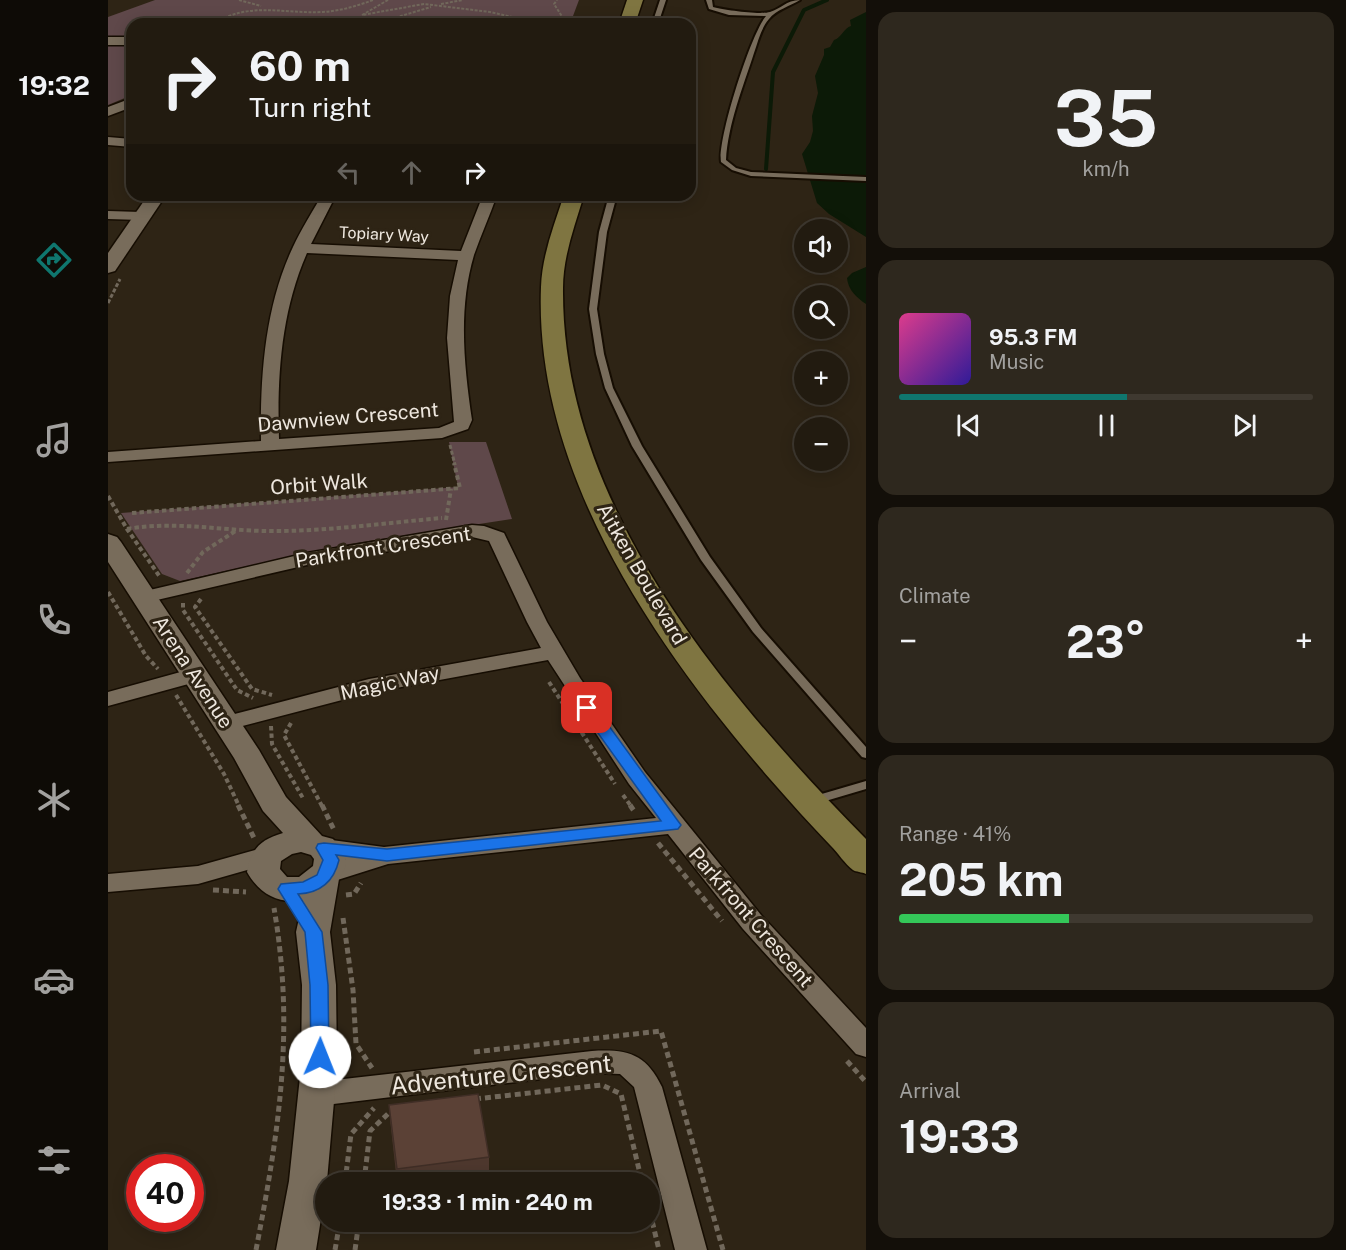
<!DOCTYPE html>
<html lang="en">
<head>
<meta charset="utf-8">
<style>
  body { margin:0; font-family:"Public Sans",sans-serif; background:#2e281e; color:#f1f3f6; height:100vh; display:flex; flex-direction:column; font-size:22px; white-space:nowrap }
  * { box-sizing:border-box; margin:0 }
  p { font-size:20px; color:#a2a19f }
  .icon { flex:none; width:33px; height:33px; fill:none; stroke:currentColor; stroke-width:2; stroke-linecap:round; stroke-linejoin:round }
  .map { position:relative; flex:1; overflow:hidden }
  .drawer { display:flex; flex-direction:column; gap:12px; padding:12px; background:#130f09; width:480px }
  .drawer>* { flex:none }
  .top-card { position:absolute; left:18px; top:18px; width:570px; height:183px; border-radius:18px; box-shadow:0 3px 15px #0003,0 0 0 2px #3f3930; background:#221b10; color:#f1f3f6; overflow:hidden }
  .controls { position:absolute; left:686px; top:219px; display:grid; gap:12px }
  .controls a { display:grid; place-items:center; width:54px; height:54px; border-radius:50%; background:#221b10; box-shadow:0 3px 15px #0003,0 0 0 2px #3f3930; font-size:30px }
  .speed { position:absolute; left:18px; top:1154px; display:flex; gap:12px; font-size:30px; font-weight:700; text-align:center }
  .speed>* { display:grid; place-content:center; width:78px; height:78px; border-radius:50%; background:#221b10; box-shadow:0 3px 15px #0003,0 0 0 2px #3f3930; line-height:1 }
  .speed .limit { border:9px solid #d22; background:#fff; color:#111 }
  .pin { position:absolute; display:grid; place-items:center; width:51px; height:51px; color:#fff; margin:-26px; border-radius:12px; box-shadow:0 3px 9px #0006 }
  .me { position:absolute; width:66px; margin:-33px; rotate:1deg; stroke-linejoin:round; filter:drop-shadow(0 0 4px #0008) }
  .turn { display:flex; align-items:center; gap:21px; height:126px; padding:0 24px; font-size:27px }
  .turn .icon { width:78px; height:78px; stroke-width:2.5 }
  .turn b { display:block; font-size:42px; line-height:51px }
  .lanes { display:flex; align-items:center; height:57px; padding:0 24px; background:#0003; justify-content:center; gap:30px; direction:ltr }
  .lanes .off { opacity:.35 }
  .big { font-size:45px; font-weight:700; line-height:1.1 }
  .drawer .widget { flex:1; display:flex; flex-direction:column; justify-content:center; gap:9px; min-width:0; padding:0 21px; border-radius:18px; background:#2e281e }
  .drawer .dial { align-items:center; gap:0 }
  .dial b { font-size:78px; line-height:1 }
  .song { display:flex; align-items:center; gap:18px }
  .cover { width:72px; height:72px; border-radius:9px; background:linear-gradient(135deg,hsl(330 70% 55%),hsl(250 70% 35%)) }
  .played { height:6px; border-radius:3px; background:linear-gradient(90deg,#0f766e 55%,#3f3930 55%) }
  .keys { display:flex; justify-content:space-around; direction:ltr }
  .heat { display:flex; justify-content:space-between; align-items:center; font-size:33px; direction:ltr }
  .charge { height:9px; border-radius:4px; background:linear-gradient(90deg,#34c759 41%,#3f3930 0) }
  .trip { position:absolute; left:207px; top:1172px; width:345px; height:60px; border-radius:30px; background:#221b10; box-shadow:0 3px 15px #0003,0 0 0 2px #3f3930; font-weight:700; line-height:60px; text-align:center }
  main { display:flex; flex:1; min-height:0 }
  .tab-bar { display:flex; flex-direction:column; width:108px; justify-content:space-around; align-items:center; background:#0e0b06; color:#a2a19f }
  .tab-bar .icon { width:42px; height:42px }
  .tab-bar .selected { color:#0f766e }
  .tab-bar b { font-size:27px; color:#f1f3f6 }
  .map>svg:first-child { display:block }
  .green { fill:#5f484a }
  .water { fill:#0c1a07 }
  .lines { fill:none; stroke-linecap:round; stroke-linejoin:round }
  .stream { stroke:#0c1a07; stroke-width:4 }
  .service-casing { stroke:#160d02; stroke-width:4 }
  .minor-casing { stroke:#160d02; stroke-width:3 }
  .tertiary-casing { stroke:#160d02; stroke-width:3 }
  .secondary-casing { stroke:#160d02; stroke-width:3 }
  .path-far3 { stroke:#71685b; stroke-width:2; stroke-dasharray:3 1.5; stroke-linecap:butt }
  .path-far2 { stroke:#71685b; stroke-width:3; stroke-dasharray:4 2; stroke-linecap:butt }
  .path-far1 { stroke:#71685b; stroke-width:4; stroke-dasharray:4.5 3; stroke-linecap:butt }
  .path { stroke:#71685b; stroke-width:5; stroke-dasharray:6 4; stroke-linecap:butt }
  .service { fill:#786c5b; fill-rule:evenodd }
  .minor { fill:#786c5b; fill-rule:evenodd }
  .tertiary { fill:#786c5b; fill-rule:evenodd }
  .secondary { fill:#7f7541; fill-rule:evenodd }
  .wall { fill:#4e382e }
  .building { fill:#5b4136; stroke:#402e26; stroke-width:1.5 }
  .route { fill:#1a73e8; stroke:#114b97; stroke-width:1.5 }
  .labels { text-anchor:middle; stroke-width:6; stroke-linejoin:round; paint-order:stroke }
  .far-street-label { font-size:16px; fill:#eee7de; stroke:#2e2415 }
  .street-label { font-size:20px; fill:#eee7de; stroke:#2e2415 }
  .near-street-label { font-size:24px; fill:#eee7de; stroke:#2e2415 }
</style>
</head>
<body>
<main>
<nav class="tab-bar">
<b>19:32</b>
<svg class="icon selected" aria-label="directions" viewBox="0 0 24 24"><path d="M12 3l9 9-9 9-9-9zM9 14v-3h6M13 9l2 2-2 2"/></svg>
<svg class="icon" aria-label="music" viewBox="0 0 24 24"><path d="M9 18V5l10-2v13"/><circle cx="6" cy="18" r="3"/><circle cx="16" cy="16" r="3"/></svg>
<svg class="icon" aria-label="phone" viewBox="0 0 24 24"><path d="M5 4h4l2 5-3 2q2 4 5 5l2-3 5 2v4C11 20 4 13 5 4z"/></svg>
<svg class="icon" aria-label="climate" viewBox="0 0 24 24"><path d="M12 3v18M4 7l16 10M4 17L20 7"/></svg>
<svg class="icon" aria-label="car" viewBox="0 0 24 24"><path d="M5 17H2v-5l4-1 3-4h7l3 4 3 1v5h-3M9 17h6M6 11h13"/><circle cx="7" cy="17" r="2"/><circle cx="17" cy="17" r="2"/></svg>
<svg class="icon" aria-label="filters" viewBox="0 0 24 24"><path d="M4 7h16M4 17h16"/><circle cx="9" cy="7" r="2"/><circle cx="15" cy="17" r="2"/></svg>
</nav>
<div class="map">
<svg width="758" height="1250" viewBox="0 0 758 1250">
  <rect width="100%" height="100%" fill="#2e2415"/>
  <g class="green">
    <path d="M47,0H471L462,24H24V95L0,105V17Z"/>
    <path d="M341,442H378L404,519L241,544L72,581L54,574L13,513L350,487Z"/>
  </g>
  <g class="water">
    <path d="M758,12V237L721,214L709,203L694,154L702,142L705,131L704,116L710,93L707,76L716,55V49L722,47L726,40C733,38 736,28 743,26L742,20Z"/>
    <path d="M758,267V304C749,298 740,290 739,278L744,273Z"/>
  </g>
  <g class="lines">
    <path class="stream" d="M658,169L665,72L696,10L719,0"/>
    <defs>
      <g id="service">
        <path d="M552,0H558L550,24H544Z"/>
        <path d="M598,0H604L605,7C617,10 651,15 662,12C673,9 678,0 692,0C682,6 668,10 661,19C653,28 650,42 646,53C635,87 620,124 618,160L628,168L643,172L758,177V181L643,176L624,170L613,162C609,140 643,33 658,16L621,15L601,9Z"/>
        <path d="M501,195H509L499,232L489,309L496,354L505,388L534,446L602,557L653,628L758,747V758L754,757L645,632L593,560L524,446L497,388L488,354L481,309L491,232Z"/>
        <path d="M758,781V789L704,805L700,804L698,801L700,798Z"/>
      </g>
      <g id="minor">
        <path d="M24,98V107L0,116V107Z"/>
        <path d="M0,137L24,139V147L0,145Z"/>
        <path d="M214,195H228L203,244L353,251L375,195H389C382,215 373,235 366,255C350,309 356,365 364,420L360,429L334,438L0,462V452L153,441C152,375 157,306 185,247C193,230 204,212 214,195ZM199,253L350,260L342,296L339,338L346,422L331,428L171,439C169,376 173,312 199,253Z"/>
        <path d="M0,211L33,212L40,216L33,220L0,219Z"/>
        <path d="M364,525L376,526L396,533L439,622L472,678L537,772L653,915L758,1028V1057L748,1054L635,929L560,834L280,864L220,883L211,880L207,874L211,868L238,859L207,854L204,848L207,842L216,839L276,847L548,818L521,784L440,660L261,693L119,730L111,728L108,723L111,718L261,679L433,648L419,622L381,541L364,537L199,565L36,603L29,601L26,597L29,593L199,553Z"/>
        <path d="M87,668L95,670L98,675L95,680L0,706V692Z"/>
        <path d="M158,847L167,850L170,856L167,862L90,884L0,892V874L90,866Z"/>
        <path d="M484,1051C520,1049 538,1054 554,1087L599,1250H567L526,1087L512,1074L484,1073L209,1106L199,1102L195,1094L199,1086L209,1082Z"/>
      </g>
      <g id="tertiary">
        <rect x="0" y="37" width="24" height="8"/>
        <path d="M40,195H58L7,271L0,273V253Z"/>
        <path d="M0,534L9,537L13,542L151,750L178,797L214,836L225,839L238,857L237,868L231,879L222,932L228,985L229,1067L219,1181L208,1250H168L181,1181L193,1067L194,985L188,932L195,900C170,905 151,893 139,872C144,848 152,840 175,833L155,811L126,758L0,562ZM193,852L203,855L206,859L205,866L191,877H179L172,869L173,861L184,854Z"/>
      </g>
      <g id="secondary">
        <path d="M519,0H535L527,24H511Z"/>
        <path d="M456,195H476C467,225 455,256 455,288C453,504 615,693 758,839V874C754,872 748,872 745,870C737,864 730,853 723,846C702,824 682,802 662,779C547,646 426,472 433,287C434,256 446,225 456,195Z"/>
      </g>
    </defs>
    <use href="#service" class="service-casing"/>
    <use href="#minor" class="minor-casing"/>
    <use href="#tertiary" class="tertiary-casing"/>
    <use href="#secondary" class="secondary-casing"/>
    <g class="path-far3">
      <path d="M131,0L153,6"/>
      <path d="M280,0L254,15L316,4L382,12L431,23"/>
      <path d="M333,4L355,0"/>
      <path d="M431,23L436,18L444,23L455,18L446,4L449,0"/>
      <path d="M104,24C143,1 173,14 215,12C232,11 249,6 265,0"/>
      <path d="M266,24L323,7"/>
    </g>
    <g class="path-far2">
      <path d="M0,303L12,279"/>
      <path d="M342,445L347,465"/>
    </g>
    <g class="path-far1">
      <path d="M0,496L19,529L52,577"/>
      <path d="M24,513L352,488L346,463"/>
      <path d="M338,520L343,489"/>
      <path d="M19,529C66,521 109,530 156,531C215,532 275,523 334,518"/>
      <path d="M79,573L95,552L129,530"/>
      <path d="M0,592L38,656L50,669"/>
      <path d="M93,599L87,607L144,689L164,695"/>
      <path d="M75,603V610L129,690L145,698"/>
      <path d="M441,682L507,784"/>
      <path d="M68,695L116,774L131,806"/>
      <path d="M183,723L176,735L214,806"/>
      <path d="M163,726L164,744L196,800"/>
      <path d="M515,795L523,806"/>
    </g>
    <g class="path">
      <path d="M130,805L146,838"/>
      <path d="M214,805L226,830"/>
      <path d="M522,805L526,811"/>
      <path d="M550,843L614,921"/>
      <path d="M105,890L138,892"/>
      <path d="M238,895L246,894L253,883"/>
      <path d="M235,918L245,990L248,1044L264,1068"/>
      <path d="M366,1052L553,1031L615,1250"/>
      <path d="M739,1061L758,1082"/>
      <path d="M367,1099L494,1085L513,1094L534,1182"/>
      <path d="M237,1182L243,1134L266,1108"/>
      <path d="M256,1182L262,1131L285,1109"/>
      <path d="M542,1212L551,1250"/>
      <path d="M148,1250C171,1130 187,1030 166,908"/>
      <path d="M227,1250L232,1221"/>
      <path d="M247,1250L251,1221"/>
    </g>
    <use href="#service" class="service"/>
    <use href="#minor" class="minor"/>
    <use href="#tertiary" class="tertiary"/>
    <use href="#secondary" class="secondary"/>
  </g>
  <path class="wall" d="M281,1105L381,1157V1171L296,1182H289L282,1119Z"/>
  <path class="building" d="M370,1094L381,1157L289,1169L281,1105Z"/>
  <path class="route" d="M479,703L485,704L570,821L573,825L570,829L279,861L228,855L231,860C226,881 213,893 190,894L214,932L220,985L221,1057L218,1062L212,1064L205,1062L203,1057L202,985L197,932L170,889L173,884L195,882L209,875L215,860L208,848L210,844L216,843L279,849L553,821L472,708Z"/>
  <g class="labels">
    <g class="far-street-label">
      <text transform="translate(276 234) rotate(3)" y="6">Topiary Way</text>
    </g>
    <g class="street-label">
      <text transform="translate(240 417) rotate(-5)" y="7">Dawnview Crescent</text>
      <text transform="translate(211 484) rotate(-4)" y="7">Orbit Walk</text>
      <text transform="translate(275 547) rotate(-9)" y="7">Parkfront Crescent</text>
      <text transform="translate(534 574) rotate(60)" y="7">Aitken Boulevard</text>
      <text transform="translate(85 672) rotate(57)" y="7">Arena Avenue</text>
      <text transform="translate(282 683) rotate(-12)" y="7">Magic Way</text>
      <text transform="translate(643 917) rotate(49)" y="7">Parkfront Crescent</text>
    </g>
    <g class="near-street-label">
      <text transform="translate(393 1075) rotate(-6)" y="8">Adventure Crescent</text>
    </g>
  </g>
</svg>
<div class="controls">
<a><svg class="icon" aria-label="sound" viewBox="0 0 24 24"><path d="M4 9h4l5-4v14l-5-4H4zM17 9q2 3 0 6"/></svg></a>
<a><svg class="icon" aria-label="search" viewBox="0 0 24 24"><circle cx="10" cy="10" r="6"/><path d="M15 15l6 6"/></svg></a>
<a>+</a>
<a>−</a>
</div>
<div class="speed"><div class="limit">40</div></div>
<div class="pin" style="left:479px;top:708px;background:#d93025"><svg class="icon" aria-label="arrive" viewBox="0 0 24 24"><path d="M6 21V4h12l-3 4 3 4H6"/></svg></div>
<svg class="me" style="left:212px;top:1057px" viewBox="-20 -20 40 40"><circle r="19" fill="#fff"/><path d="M0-13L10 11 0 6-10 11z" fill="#1a73e8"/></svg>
<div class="trip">19:33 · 1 min · 240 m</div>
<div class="top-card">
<div class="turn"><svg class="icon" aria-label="right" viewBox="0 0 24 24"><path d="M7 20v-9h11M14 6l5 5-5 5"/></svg><div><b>60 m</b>Turn right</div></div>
<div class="lanes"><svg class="icon off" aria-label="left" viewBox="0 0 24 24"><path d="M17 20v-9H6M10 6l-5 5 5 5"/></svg><svg class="icon off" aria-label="ahead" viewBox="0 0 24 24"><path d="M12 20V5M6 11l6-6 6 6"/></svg><svg class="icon" aria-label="right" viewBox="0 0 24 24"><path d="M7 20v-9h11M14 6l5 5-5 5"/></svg></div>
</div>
</div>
<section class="drawer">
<div class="widget dial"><b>35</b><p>km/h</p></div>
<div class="widget">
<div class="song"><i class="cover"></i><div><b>95.3 FM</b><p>Music</p></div></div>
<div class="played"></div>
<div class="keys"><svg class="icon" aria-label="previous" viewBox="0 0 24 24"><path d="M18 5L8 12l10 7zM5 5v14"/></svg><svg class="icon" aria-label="pause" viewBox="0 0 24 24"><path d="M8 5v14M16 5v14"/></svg><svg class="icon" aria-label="next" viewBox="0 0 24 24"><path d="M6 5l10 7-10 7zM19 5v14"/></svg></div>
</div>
<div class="widget"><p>Climate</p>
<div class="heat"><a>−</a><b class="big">23°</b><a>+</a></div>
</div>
<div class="widget"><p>Range · 41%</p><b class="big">205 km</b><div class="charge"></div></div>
<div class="widget"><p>Arrival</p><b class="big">19:33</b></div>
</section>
</main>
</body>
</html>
